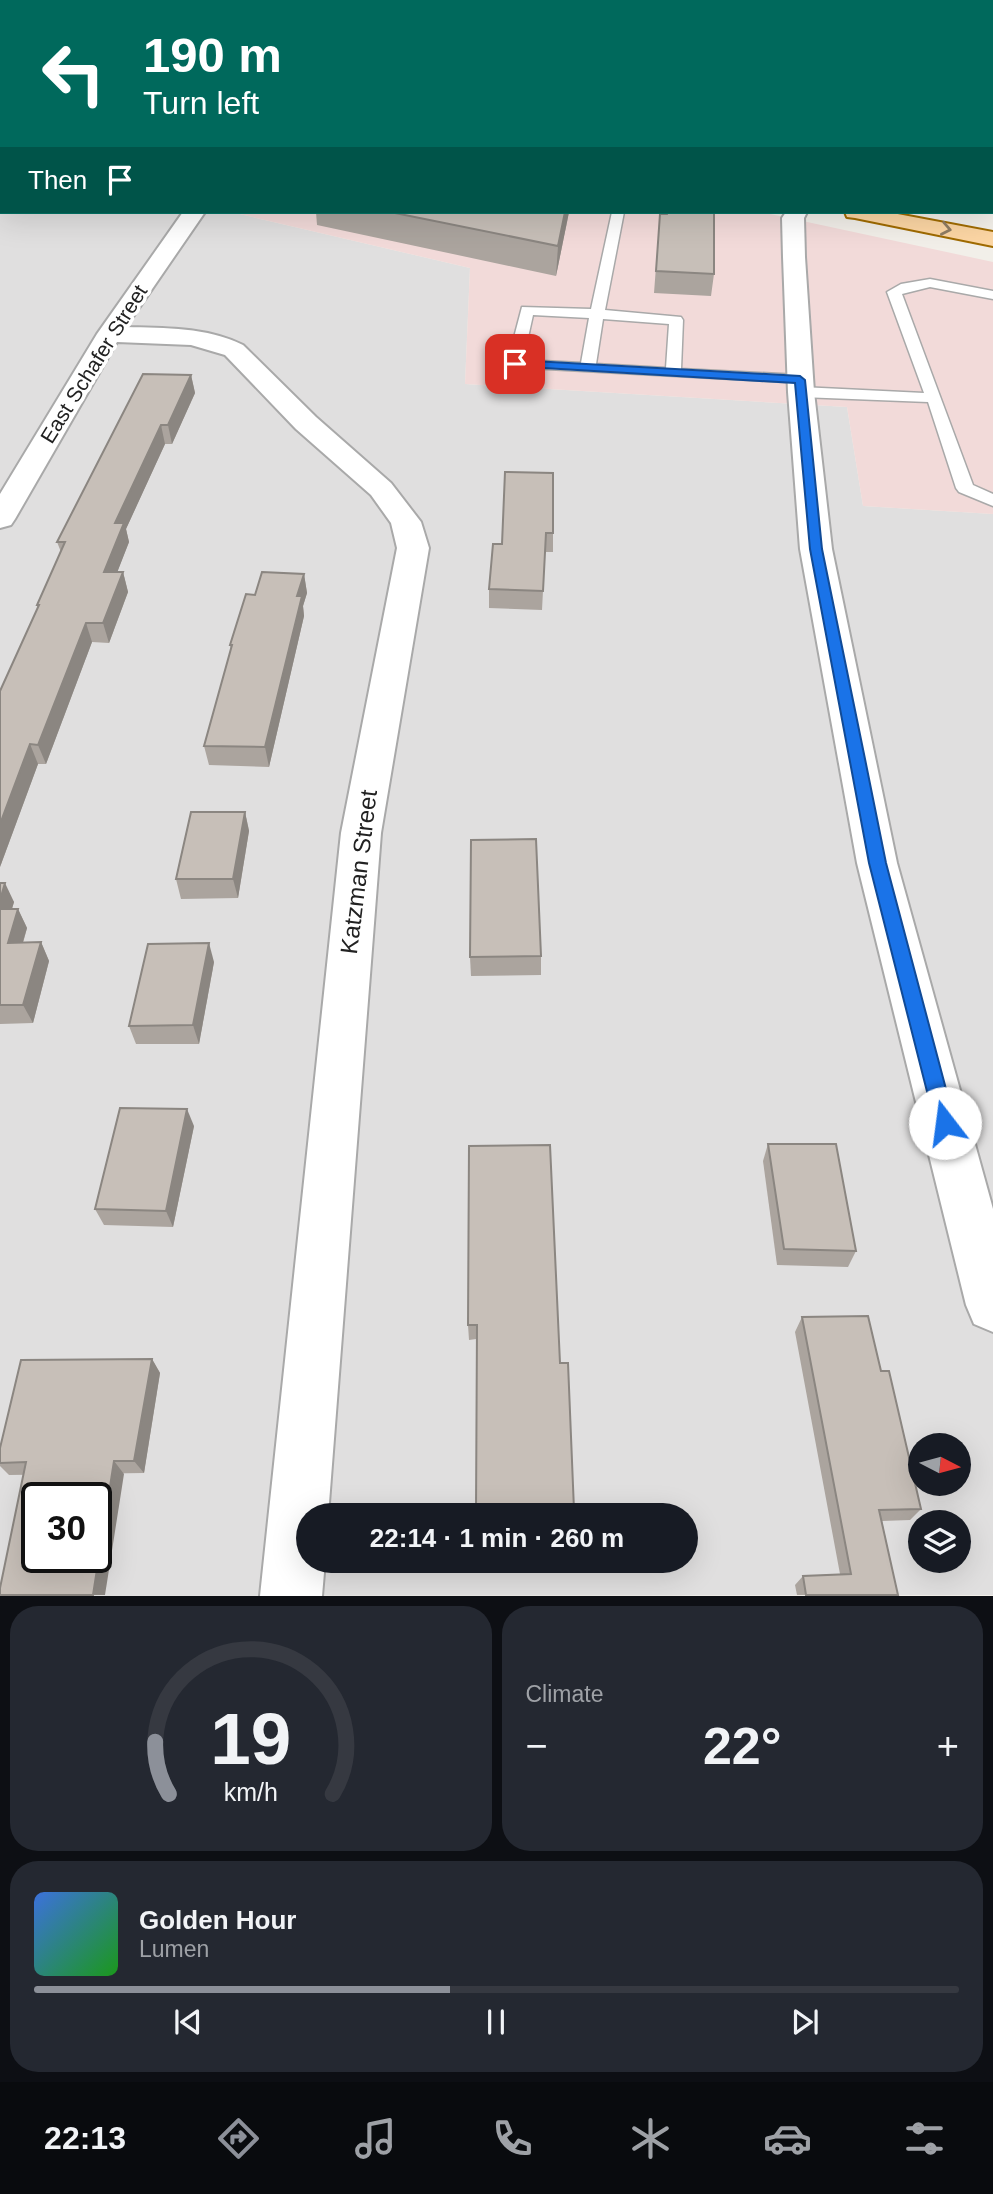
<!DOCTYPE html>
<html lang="en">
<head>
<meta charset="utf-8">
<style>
  body { margin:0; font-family:Arial,sans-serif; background:#242831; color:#f1f3f6; height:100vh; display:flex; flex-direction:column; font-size:26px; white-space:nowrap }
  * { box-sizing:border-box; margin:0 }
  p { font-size:23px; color:#9ea1a6 }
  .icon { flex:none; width:38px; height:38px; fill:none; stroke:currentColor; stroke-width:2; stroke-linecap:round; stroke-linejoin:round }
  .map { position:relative; height:1596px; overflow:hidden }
  .drawer { display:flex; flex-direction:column; gap:10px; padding:10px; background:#0d0f14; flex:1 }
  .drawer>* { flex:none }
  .top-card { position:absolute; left:0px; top:0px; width:994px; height:214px; box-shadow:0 7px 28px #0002; background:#00695c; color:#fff; overflow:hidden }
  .needle { width:46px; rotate:96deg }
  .fabs { position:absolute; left:908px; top:1433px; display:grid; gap:14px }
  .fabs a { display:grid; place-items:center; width:63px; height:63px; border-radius:50%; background:#171b24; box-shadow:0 7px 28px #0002; font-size:35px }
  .speed { position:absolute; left:21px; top:1482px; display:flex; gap:14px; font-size:35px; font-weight:700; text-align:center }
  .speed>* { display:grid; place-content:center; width:91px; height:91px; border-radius:50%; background:#171b24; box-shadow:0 7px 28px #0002; line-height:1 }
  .speed .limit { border:4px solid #111; border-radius:10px; background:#fff; color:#111 }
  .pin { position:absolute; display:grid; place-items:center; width:60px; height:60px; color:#fff; margin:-30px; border-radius:14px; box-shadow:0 4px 10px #0006 }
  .me { position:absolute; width:77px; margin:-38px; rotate:345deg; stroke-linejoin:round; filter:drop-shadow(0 0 5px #0008) }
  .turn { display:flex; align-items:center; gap:24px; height:147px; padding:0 28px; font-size:32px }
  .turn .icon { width:91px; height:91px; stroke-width:2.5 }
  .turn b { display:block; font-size:49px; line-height:60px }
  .then { display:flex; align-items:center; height:66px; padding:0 28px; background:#0003; gap:14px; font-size:26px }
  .big { font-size:52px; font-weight:600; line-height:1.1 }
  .drawer .widget { flex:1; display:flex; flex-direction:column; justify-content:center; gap:10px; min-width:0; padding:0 24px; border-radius:28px; background:#242831 }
  .drawer .dial { align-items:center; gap:0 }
  .dial svg { height:182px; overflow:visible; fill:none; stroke:#363941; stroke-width:7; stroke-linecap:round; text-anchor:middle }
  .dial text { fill:#f1f3f6; stroke:none }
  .song { display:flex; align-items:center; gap:21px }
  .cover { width:84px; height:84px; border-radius:10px; background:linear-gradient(135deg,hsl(220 70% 55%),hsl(120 70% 35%)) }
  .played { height:7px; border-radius:4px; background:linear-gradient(90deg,#8c9099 45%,#363941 45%) }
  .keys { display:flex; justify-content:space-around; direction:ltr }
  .heat { display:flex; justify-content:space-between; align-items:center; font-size:38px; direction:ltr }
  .drawer .tiles { flex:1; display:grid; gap:10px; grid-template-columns:1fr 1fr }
  .widget:last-child { grid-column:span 2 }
  .trip { position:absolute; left:296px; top:1503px; width:402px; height:70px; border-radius:35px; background:#171b24; box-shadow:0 7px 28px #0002; font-weight:600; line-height:70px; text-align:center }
  .tabs { display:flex; height:112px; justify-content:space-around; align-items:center; background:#090b0e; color:#9ea1a6 }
  .tabs .icon { width:49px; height:49px }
  .tabs .active { color:#8c9099 }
  .tabs b { font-size:32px; color:#f1f3f6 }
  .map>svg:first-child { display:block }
  .residential { fill:#e0dfdf; fill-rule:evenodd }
  .commercial { fill:#f2dad9 }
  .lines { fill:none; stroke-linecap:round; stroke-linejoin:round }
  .lane-casing { stroke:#a9a9a9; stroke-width:3 }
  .street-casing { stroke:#a9a9a9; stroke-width:4 }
  .primary-casing { stroke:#a06b00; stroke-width:4 }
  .lane { fill:#fff; fill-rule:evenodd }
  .street { fill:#fff; fill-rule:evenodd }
  .primary { fill:#fcd6a4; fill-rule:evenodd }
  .wall { fill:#aba49e }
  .shaded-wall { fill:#8b8681 }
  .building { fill:#c7bfb8; stroke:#8b8681; stroke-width:2; fill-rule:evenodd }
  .oneway { stroke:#8f7c63 }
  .route { fill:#1a73e8; stroke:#114b97; stroke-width:2 }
  .labels { text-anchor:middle; stroke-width:7; stroke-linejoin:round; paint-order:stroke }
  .far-street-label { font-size:21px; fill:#222; stroke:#fff }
  .street-label { font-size:24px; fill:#222; stroke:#fff }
</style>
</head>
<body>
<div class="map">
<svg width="993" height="1596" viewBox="0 0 993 1596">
  <rect width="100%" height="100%" fill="#f2efe9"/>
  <g class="residential">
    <path d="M516,0H993V76L992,2Z"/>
    <path d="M0,157L2,212H231L470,268L465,384L847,407L863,506L993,514V1595L0,1596ZM920,1446H959V1484H920ZM37,1498H96V1558H37ZM308,1516H686V1561H308ZM920,1522H959V1561H920Z"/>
  </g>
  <g class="commercial">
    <path d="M0,0H516L515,2Z"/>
    <path d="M231,212H761L993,262V514L863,506L847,407L465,384L470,268Z"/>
  </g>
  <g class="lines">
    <defs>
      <g id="lane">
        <path d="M16,0H27L15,2Z"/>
        <path d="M47,0H65L66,2H48Z"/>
        <path d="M238,0H246L237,2Z"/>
        <path d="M286,0H294L285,2Z"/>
        <path d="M335,0H345L334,2Z"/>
        <rect x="0" y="73" width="2" height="6"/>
        <rect x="992" y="86" width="1" height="6"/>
        <path d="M0,105H2L0,112Z"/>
        <rect x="0" y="138" width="2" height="6"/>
        <path d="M993,152V159H992V152Z"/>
        <path d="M612,212H624L605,310L681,317L683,320L681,369L800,375L805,377L808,380L805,383L510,367L507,364L522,307L591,309ZM533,315L589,318L581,363L523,360ZM603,319L669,324L666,368L596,364Z"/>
        <path d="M930,279L993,291V299L930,287L902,294L973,485L993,494V506L959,492L956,488L928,402L801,397L793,392L801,387L924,393L887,292L901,284Z"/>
      </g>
      <g id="street">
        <rect x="524" y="0" width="16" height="2"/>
        <path d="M895,0H911V2H896Z"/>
        <path d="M183,212H205L126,327C166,328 206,327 243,345L316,417L391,483L421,522L429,548L381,833L328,1516H308V1561H325L322,1596H260L341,833L397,548L391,523L371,495L296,429L225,355L191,345L117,342L15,519L11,525L0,528V494L97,334Z"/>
        <path d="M786,212H807L804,218L805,257L814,392L832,549L897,863L993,1209V1332L974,1324L966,1305L857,863L800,549L788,392L783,257L782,218Z"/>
      </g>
      <g id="primary">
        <path d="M0,7L2,8V18L0,17Z"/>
        <rect x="0" y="41" width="2" height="10"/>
        <rect x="992" y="184" width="1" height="13"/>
        <path d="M845,212H887L993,232V246L855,218L847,217Z"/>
      </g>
    </defs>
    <use href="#lane" class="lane-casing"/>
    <use href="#street" class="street-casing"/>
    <use href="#primary" class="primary-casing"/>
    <use href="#lane" class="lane"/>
    <use href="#street" class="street"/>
    <use href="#primary" class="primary"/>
  </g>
  <g class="wall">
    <path d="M114,0H229L228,2H114Z"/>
    <path d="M316,212H569L556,276L317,225Z"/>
    <path d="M666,212H714V274L711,296L654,293L660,214H666Z"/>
    <path d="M191,375L195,393L172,444H165L126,529L129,542L117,572H123L128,592L109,643L92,642L46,764H38L0,867L38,608L37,605L61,552L57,542Z"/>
    <path d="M505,472L553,533V552H545L542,610L489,608V589L502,544Z"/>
    <path d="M304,574L307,593L303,606L304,616L269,767L209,765L204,746L231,649L230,645L255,595Z"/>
    <path d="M245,812L249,831L238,898L181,899L176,879Z"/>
    <path d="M0,883L14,902L12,909H18L27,928L23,943L41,942L49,961L33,1023L0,1024Z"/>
    <path d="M541,956V975L471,976L470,957Z"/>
    <path d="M214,962L199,1044H136L129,1026Z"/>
    <path d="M194,1126L173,1227L104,1225L95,1209Z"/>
    <path d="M768,1144L856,1251L848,1267L777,1265L763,1161Z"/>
    <path d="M469,1146L560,1363L574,1510L573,1516H476V1339L469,1340L468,1325Z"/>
    <path d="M802,1317L881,1371L921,1509L910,1520L882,1521L898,1595H797L795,1585L803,1576L840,1574L795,1332Z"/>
    <path d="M152,1359L160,1373L144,1473L9,1475L0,1466V1448Z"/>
  </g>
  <g class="shaded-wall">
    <path d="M214,0H229L228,2H213Z"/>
    <path d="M565,212H569L568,217L556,276L558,246Z"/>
    <path d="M191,375L195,393L172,444L168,425Z"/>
    <path d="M161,425L165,444L126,529L129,542L110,591L104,572L115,523Z"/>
    <path d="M123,572L128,592L109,643L103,623Z"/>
    <path d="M304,574L307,593L303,606L304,616L269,767L265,747L297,596Z"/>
    <path d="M86,623L92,642L46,764L38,745Z"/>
    <path d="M30,744L38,764L0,867V824Z"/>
    <path d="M245,812L249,831L238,898L233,879Z"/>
    <path d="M5,883L14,902L6,928L0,915V900Z"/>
    <path d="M18,909L27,928L17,962L8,943Z"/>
    <path d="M41,942L49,961L33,1023L23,1005Z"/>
    <path d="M209,943L214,962L199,1044L193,1025Z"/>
    <path d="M187,1109L194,1126L173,1227L166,1211Z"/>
    <path d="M152,1359L160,1373L144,1473L134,1461Z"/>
    <path d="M114,1461L124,1474L105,1595H93Z"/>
  </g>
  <g class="building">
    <path d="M180,0H214L213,2H193Z"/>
    <path d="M390,212H565L558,246Z"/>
    <path d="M668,212H714V274L656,271L660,214H667Z"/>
    <path d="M143,374L191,375L168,425H161L115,523H124L104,572H123L103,623H86L38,745L30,744L0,824V691L39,605H37L65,542H57Z"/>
    <path d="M505,472L553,473V533H546L543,591L489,589L493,544H502Z"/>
    <path d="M262,572L304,574L297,596H302L265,747L204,746L232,645H230L246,594L255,595Z"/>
    <path d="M191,812H245L233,879H176Z"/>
    <path d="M536,839L541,956L470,957L471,840Z"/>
    <path d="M0,883H5L0,900Z"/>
    <path d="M0,909H18L8,943L41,942L23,1005H0Z"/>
    <path d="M209,943L193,1025L129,1026L148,944Z"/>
    <path d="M120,1108L187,1109L166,1211L95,1209Z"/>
    <path d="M768,1144H836L856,1251L784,1249Z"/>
    <path d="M550,1145L560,1363H568L574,1510L476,1511L477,1325H468L469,1146Z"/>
    <path d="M868,1316L881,1371H889L921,1509L879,1510L898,1595H806L803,1576L851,1574L802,1317Z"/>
    <path d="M152,1359L134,1461H114L93,1595H0V1588L26,1462L0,1463V1448L21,1360ZM37,1498H96V1558H37Z"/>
  </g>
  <defs><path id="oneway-chevron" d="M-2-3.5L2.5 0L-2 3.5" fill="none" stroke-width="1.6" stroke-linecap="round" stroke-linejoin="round" transform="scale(1.75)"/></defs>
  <use class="oneway" href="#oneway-chevron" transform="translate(946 229) rotate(11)"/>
  <path class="route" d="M515,360L800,376L805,380L822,549L865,759L886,863L955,1123L952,1130L945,1132L938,1130L935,1123L869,863L810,549L795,383L511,366L510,364Z"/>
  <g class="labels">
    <g class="far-street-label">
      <text transform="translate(94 364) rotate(-58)" y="7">East Schafer Street</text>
    </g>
    <g class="street-label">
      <text transform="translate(359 872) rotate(-83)" y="8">Katzman Street</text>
    </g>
  </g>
</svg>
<div class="fabs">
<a><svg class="needle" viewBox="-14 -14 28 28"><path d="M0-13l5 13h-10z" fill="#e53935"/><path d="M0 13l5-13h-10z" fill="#9ea1a6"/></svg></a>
<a><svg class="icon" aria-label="layers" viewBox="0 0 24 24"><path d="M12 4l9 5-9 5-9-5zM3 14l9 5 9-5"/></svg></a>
</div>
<div class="speed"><div class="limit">30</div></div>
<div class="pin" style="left:515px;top:364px;background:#d93025"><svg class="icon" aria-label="arrive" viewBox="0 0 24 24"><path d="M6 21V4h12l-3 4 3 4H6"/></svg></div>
<svg class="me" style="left:945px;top:1123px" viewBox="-20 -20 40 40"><circle r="19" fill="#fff"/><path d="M0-13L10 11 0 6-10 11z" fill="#1a73e8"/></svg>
<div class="trip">22:14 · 1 min · 260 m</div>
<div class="top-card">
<div class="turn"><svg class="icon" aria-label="left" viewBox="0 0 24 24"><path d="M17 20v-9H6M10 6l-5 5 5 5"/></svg><div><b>190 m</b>Turn left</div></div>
<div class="then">Then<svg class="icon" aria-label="arrive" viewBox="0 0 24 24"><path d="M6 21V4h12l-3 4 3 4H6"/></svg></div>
</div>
</div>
<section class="drawer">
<div class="tiles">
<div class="widget dial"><svg viewBox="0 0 100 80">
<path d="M14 69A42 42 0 1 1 86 69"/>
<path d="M14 69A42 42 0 0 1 8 46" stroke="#8c9099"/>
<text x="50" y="56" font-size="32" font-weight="700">19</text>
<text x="50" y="72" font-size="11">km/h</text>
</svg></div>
<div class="widget"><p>Climate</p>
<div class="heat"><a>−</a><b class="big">22°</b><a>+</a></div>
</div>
<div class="widget">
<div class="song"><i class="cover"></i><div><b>Golden Hour</b><p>Lumen</p></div></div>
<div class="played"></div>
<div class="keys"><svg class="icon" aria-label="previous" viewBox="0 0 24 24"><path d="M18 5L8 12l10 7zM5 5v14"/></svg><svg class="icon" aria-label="pause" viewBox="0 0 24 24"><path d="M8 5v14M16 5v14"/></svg><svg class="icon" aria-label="next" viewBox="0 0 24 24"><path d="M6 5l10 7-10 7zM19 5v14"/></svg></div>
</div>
</div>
</section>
<nav class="tabs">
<b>22:13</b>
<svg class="icon active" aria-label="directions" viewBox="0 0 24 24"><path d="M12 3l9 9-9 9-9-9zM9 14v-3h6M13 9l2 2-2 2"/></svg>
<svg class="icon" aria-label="music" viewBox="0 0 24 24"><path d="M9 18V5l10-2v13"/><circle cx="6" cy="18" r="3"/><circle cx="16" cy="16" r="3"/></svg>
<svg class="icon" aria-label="phone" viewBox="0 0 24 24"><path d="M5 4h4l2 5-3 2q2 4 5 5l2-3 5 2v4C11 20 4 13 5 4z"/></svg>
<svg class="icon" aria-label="climate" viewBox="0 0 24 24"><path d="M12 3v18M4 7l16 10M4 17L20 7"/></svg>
<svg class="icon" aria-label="car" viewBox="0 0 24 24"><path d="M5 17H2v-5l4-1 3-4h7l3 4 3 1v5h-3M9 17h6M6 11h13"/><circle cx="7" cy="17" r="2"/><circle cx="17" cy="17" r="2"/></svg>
<svg class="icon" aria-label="filters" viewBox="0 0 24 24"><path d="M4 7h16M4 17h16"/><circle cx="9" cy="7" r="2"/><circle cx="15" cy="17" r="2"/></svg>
</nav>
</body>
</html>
